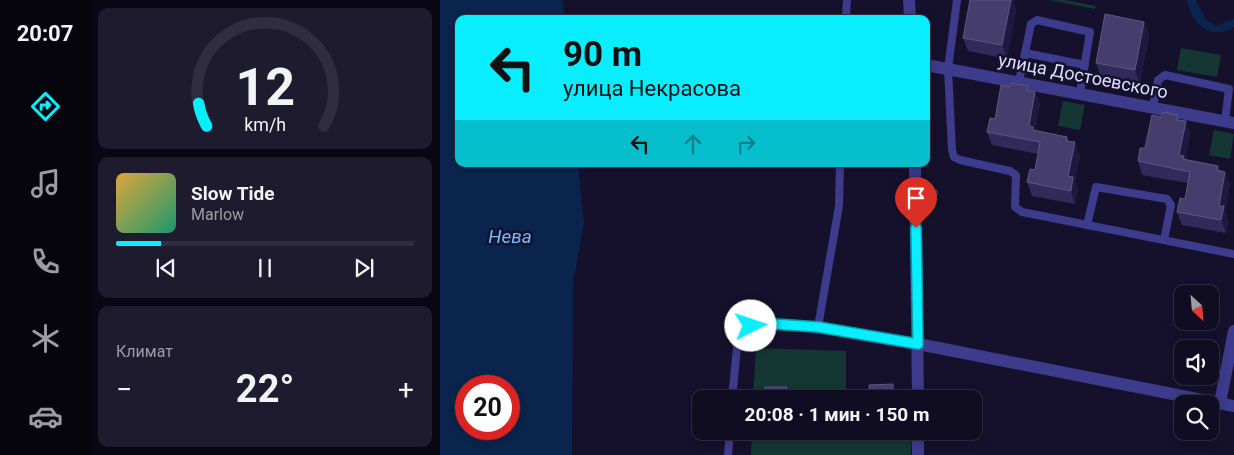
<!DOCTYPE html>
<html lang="ru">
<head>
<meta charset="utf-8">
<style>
  body { margin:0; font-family:Roboto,sans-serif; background:#1e1b2f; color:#f1f3f6; height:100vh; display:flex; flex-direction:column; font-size:19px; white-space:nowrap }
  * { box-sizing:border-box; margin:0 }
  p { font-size:16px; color:#9c9ca5 }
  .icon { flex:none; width:28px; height:28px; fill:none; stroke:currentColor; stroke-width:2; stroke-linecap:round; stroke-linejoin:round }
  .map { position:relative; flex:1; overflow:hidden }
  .panel { display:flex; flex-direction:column; gap:8px; padding:8px; background:#090713; width:350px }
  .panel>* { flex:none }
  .guide { position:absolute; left:15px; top:15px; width:475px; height:152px; border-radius:10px; box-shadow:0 2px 8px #0003,0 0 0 1px #302d40; background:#09eeff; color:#111; overflow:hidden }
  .needle { width:32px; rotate:154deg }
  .fabs { position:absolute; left:734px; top:285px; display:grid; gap:10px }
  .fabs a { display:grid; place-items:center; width:45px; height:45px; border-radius:10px; background:#100d22; box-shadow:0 2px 8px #0003,0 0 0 1px #302d40; font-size:25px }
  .speed { position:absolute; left:15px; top:375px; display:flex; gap:10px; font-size:25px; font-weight:700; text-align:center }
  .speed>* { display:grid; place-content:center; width:65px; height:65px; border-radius:50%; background:#100d22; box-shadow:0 2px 8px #0003,0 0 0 1px #302d40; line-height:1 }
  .speed .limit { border:8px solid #d22; background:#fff; color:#111 }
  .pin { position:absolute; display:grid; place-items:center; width:42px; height:42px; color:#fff; margin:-51px -21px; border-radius:50% 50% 50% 0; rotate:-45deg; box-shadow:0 0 5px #0007 }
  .pin .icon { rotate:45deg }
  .me { position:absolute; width:55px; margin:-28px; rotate:86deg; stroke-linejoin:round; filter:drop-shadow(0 0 4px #0008) }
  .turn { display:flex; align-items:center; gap:18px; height:105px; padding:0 25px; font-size:22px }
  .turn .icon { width:65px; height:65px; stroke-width:2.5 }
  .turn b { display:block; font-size:35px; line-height:42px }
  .lanes { display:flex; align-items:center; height:48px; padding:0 25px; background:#0003; justify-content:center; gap:25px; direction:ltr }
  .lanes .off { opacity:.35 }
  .big { font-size:38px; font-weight:700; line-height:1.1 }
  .panel .tile { flex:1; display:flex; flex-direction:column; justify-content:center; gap:8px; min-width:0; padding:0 18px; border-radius:10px; background:#1e1b2f }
  .panel .dial { align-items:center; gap:0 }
  .dial svg { height:130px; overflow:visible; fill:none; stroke:#302d40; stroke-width:7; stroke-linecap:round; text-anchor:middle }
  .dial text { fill:#f1f3f6; stroke:none }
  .song { display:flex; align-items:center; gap:15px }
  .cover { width:60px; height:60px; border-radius:8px; background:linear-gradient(135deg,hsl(40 70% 55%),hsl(160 70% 35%)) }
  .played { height:5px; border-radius:2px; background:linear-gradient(90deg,#09eeff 15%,#302d40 15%) }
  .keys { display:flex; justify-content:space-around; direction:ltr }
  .heat { display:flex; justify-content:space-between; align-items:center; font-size:28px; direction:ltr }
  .trip { position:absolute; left:252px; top:390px; width:290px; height:50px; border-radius:10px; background:#100d22; box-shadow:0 2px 8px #0003,0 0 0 1px #302d40; font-weight:700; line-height:50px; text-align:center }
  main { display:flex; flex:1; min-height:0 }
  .menu { display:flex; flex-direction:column; width:90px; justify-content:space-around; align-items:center; background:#06050e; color:#9c9ca5 }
  .menu .icon { width:35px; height:35px }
  .menu .on { color:#09eeff }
  .menu b { font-size:22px; color:#f1f3f6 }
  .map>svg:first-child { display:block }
  .green { fill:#143734 }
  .water { fill:#0a244d; fill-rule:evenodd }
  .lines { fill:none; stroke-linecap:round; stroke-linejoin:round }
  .service { stroke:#3c3b8c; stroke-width:8 }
  .minor { stroke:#3c3b8c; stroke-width:12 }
  .wall { fill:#322a5a }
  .shaded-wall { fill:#1f1841 }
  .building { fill:#453e6c; stroke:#5d5783 }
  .route-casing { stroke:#069ba6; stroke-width:12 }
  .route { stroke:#09eeff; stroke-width:9 }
  .labels { text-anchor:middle; stroke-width:5; stroke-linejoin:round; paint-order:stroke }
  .street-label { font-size:18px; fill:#dfddff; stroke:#15112d }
  .water-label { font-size:19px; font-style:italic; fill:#6bbfff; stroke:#15112d }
</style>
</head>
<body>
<main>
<nav class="menu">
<b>20:07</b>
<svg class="icon on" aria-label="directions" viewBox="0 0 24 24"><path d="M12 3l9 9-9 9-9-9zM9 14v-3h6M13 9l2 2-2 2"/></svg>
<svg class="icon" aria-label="music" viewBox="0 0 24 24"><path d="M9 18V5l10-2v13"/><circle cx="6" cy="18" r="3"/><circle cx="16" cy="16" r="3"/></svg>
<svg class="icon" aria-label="phone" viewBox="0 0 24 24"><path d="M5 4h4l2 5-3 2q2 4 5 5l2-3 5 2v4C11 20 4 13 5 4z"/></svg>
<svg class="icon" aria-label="climate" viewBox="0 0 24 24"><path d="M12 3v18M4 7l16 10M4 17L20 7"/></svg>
<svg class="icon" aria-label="car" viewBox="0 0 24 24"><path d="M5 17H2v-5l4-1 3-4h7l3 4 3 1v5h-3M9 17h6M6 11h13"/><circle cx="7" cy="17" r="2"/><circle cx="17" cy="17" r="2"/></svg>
</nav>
<section class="panel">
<div class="tile dial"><svg viewBox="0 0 100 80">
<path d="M14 69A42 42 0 1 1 86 69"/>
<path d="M14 69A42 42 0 0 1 9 55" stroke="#09eeff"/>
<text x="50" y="56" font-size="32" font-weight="700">12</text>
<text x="50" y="72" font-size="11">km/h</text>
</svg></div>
<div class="tile">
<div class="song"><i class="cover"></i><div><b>Slow Tide</b><p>Marlow</p></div></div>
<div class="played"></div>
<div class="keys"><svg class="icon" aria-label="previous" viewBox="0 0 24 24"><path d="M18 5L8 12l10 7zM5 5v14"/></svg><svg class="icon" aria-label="pause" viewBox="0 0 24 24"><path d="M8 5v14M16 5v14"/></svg><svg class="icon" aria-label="next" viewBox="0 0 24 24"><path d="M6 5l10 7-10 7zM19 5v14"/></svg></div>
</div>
<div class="tile"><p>Климат</p>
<div class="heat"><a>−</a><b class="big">22°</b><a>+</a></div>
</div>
</section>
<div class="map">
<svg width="794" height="455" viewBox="0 0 794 455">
  <rect width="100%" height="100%" fill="#15112d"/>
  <g class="green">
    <path d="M609,0H625L656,6L655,9Z"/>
    <path d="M741,48L781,55L777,77L737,70Z"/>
    <path d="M623,101L645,105L640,130L618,126Z"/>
    <path d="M774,130L794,134L790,159L769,155Z"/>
    <path d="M316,348L406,351V399H313Z"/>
    <path d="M312,431H406V434L472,436L471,455H311Z"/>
  </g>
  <g class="water">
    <path d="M0,0H123L125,19H19V164H138L144,223L133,283L132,455H0ZM26,386H69V429H26Z"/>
    <path d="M747,0H756L766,20L776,26L794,19V27C772,42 750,23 747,0Z"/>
  </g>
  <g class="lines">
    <g class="service">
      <path d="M517,0L508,69L512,150L514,157L520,160L570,171L576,175L575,207L582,212L794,254"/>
      <path d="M406,19L407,0"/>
      <path d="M585,53L645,65"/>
      <path d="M579,82L591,24L597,20L650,32L640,93"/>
      <path d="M713,107L718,80L725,75L789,89L785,121"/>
      <path d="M475,193H494"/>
      <path d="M647,225L656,187L727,199L731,205L724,240"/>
      <path d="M378,327L399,206L400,164"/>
      <path d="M292,399L298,337L304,330L320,323L378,327L478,344"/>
      <path d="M288,455L290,431"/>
    </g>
    <g class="minor">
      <path d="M469,0L470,19"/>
      <path d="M486,65L794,123"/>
      <path d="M475,164L478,399"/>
      <path d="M478,344L794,406"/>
      <path d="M780,403L794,331"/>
      <path d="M478,455V431"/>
    </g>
  </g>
  <g class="wall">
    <path d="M530,0H573L576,10L567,59L528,51L523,38Z"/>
    <path d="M704,22L709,35L700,84L661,77L656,63Z"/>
    <path d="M570,87L595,92L600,105L595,130L627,137L629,141L640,156L635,181L638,190L635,204L592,196L587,182L595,170L598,154L552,145L547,132L555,119Z"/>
    <path d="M738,115L740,120L746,121L750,135L745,160L778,166L779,171L785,172L790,185L785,211L788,220L786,233L742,225L737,212L745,199L748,183L702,175L698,161L705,148L721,117Z"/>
  </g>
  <g class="shaded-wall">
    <path d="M571,0H573L576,10L567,59L562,45Z"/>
    <path d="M704,22L709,35L700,84L695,70Z"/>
    <path d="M595,92L600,105L595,131L598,140V143L594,134L589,126Z"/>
    <path d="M746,121L750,135L745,160L749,169L739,155Z"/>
    <path d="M635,142L640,156L635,181L638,190L635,204L631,191L628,176Z"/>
    <path d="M785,172L790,185L785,211L788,220L786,233L781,220L779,206Z"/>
    <path d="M453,384L456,391V399H453Z"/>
    <path d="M347,387L349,394V399H346Z"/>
  </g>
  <g class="building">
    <path d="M530,0H571L562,45L523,38Z"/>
    <path d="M665,14L704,22L695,70L656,63Z"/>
    <path d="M571,83L588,86L587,90L595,92L589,126L593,127V130L627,137L626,141L635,142L628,176L633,177L631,191L587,182L590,169L595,170L600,142L547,132L550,118L555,119L561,85L570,87Z"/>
    <path d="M722,112L738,115L737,120L746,121L739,155L744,156L743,159L778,166L777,170L785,172L779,206H784L781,220L737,212L740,198L745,199L750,172L698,161L700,148H705L712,115L721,117Z"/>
    <path d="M453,384V399H429V385Z"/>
    <path d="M325,387H347L346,399H325Z"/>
  </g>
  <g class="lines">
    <defs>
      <path id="route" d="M311,326L320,323L378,327L478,344L476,228"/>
    </defs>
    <use href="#route" class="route-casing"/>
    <use href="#route" class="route"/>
  </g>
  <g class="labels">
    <g class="street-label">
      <text transform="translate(643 76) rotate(11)" y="6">улица Достоевского</text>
    </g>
    <g class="water-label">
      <text x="70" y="243">Нева</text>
    </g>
  </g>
</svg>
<div class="fabs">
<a><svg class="needle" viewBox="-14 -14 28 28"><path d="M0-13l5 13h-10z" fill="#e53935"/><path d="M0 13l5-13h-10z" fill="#9c9ca5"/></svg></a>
<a><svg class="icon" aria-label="sound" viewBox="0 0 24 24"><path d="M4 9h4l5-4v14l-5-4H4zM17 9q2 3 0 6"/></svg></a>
<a><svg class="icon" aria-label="search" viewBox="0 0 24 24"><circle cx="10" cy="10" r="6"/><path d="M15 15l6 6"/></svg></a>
</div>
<div class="speed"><div class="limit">20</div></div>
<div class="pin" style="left:476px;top:228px;background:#d93025"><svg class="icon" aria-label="arrive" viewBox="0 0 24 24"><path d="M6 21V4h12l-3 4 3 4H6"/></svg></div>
<svg class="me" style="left:311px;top:326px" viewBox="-20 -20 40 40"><circle r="19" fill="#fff"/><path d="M0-13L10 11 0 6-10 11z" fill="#09eeff"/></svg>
<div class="trip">20:08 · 1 мин · 150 m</div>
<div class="guide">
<div class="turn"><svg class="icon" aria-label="left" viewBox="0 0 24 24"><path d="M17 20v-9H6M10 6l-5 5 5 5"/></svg><div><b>90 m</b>улица Некрасова</div></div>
<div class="lanes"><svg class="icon" aria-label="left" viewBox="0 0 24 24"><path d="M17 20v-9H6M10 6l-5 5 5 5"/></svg><svg class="icon off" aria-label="ahead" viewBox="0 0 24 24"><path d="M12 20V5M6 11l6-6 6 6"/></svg><svg class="icon off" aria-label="right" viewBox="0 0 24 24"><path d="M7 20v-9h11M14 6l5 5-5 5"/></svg></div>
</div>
</div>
</main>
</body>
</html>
